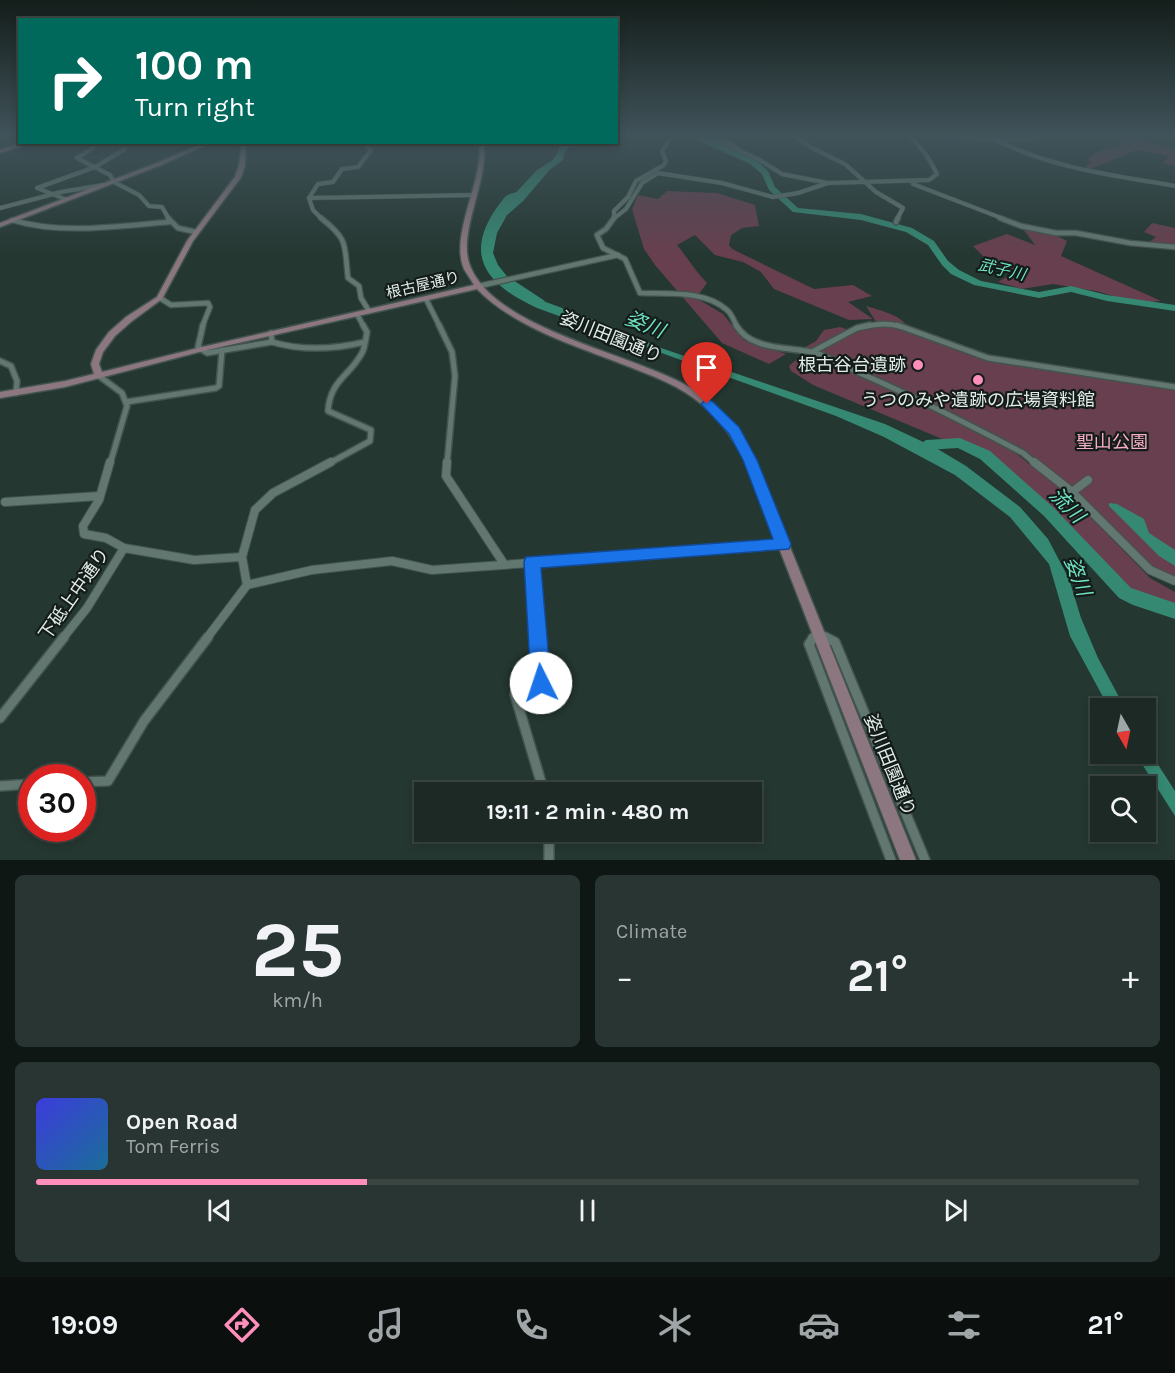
<!DOCTYPE html>
<html lang="en">
<head>
<meta charset="utf-8">
<style>
  body { margin:0; font-family:Karla,"Noto Sans JP",sans-serif; background:#293532; color:#f1f3f6; height:100vh; display:flex; flex-direction:column; font-size:22px; white-space:nowrap }
  * { box-sizing:border-box; margin:0 }
  p { font-size:20px; color:#a0a6a7 }
  .icon { flex:none; width:33px; height:33px; fill:none; stroke:currentColor; stroke-width:2; stroke-linecap:round; stroke-linejoin:round }
  .map { position:relative; height:860px; overflow:hidden }
  .details { display:flex; flex-direction:column; gap:15px; padding:15px; background:#0f1714; flex:1 }
  .details>* { flex:none }
  .banner { position:absolute; left:18px; top:18px; width:600px; height:126px; border-radius:0px; box-shadow:0 3px 9px #0003,0 0 0 2px #3a4542; background:#00695c; color:#fff; overflow:hidden }
  .needle { width:39px; rotate:171deg }
  .fabs { position:absolute; left:1090px; top:698px; display:grid; gap:12px }
  .fabs a { display:grid; place-items:center; width:66px; height:66px; border-radius:0px; background:#1c2925; box-shadow:0 3px 9px #0003,0 0 0 2px #3a4542; font-size:30px }
  .speed { position:absolute; left:18px; top:764px; display:flex; gap:12px; font-size:30px; font-weight:700; text-align:center }
  .speed>* { display:grid; place-content:center; width:78px; height:78px; border-radius:50%; background:#1c2925; box-shadow:0 3px 9px #0003,0 0 0 2px #3a4542; line-height:1 }
  .speed .limit { border:9px solid #d22; background:#fff; color:#111 }
  .pin { position:absolute; display:grid; place-items:center; width:51px; height:51px; color:#fff; margin:-62px -26px; border-radius:50% 50% 50% 0; rotate:-45deg; box-shadow:0 0 6px #0007 }
  .pin .icon { rotate:45deg }
  .me { position:absolute; width:66px; margin:-33px; rotate:356deg; stroke-linejoin:round; filter:drop-shadow(0 0 4px #0008) }
  .turn { display:flex; align-items:center; gap:21px; height:126px; padding:0 18px; font-size:27px }
  .turn .icon { width:78px; height:78px; stroke-width:2.5 }
  .turn b { display:block; font-size:42px; line-height:51px }
  .big { font-size:45px; font-weight:700; line-height:1.1 }
  .details .tile { flex:1; display:flex; flex-direction:column; justify-content:center; gap:9px; min-width:0; padding:0 21px; border-radius:9px; background:#293532 }
  .details .dial { align-items:center; gap:0 }
  .dial b { font-size:78px; line-height:1 }
  .song { display:flex; align-items:center; gap:18px }
  .cover { width:72px; height:72px; border-radius:9px; background:linear-gradient(135deg,hsl(240 70% 55%),hsl(200 70% 35%)) }
  .played { height:6px; border-radius:3px; background:linear-gradient(90deg,#ff8eba 30%,#3a4542 30%) }
  .keys { display:flex; justify-content:space-around; direction:ltr }
  .heat { display:flex; justify-content:space-between; align-items:center; font-size:33px; direction:ltr }
  .details .tiles { flex:1; display:grid; gap:15px; grid-template-columns:1fr 1fr }
  .tile:last-child { grid-column:span 2 }
  .trip { position:absolute; left:414px; top:782px; width:348px; height:60px; border-radius:0px; background:#1c2925; box-shadow:0 3px 9px #0003,0 0 0 2px #3a4542; font-weight:700; line-height:60px; text-align:center }
  .tabs { display:flex; height:96px; justify-content:space-around; align-items:center; background:#0b100f; color:#a0a6a7 }
  .tabs .icon { width:42px; height:42px }
  .tabs .selected { color:#ff8eba }
  .tabs b { font-size:27px; color:#f1f3f6 }
  .map>svg:first-child { display:block }
  .green { fill:#683f4e }
  .water { fill:#358872 }
  .lines { fill:none; stroke-linecap:round; stroke-linejoin:round }
  .river { fill:#358872; fill-rule:evenodd }
  .street-far4-casing { stroke:#43544f; stroke-width:5 }
  .street-far3-casing { stroke:#43544f; stroke-width:7 }
  .street-far2-casing { stroke:#43544f; stroke-width:8 }
  .street-far1-casing { stroke:#43544f; stroke-width:10 }
  .street-casing { stroke:#43544f; stroke-width:12 }
  .secondary-casing { stroke:#43544f; stroke-width:3 }
  .primary-casing { stroke:#43544f; stroke-width:3 }
  .street-far4 { stroke:#637771; stroke-width:4 }
  .street-far3 { stroke:#637771; stroke-width:4.5 }
  .street-far2 { stroke:#637771; stroke-width:5 }
  .street-far1 { stroke:#637771; stroke-width:8 }
  .street { stroke:#637771; stroke-width:9 }
  .secondary { fill:#8c7781; fill-rule:evenodd }
  .primary { fill:#b47891; fill-rule:evenodd }
  .route { fill:#1a73e8; stroke:#114b97; stroke-width:1.5 }
  .poi-dot { fill:#ff8eba; stroke:#141c19; stroke-width:2 }
  .labels { text-anchor:middle; stroke-width:4.5; stroke-linejoin:round; paint-order:stroke }
  .far-street-label { font-size:15px; fill:#e1ece8; stroke:#141c19 }
  .far-water-label { font-size:16px; font-style:italic; fill:#6fe4c4; stroke:#141c19 }
  .street-label { font-size:18px; fill:#e1ece8; stroke:#141c19 }
  .poi-label { font-size:18px; fill:#e1ece8; stroke:#141c19; text-anchor:end }
  .park-label { font-size:18px; fill:#f7adc7; stroke:#141c19 }
  .water-label { font-size:20px; font-style:italic; fill:#6fe4c4; stroke:#141c19 }
</style>
</head>
<body>
<div class="map">
<svg width="1175" height="860" viewBox="0 0 1175 860">
  <rect width="100%" height="100%" fill="#253731"/>
  <g class="green">
    <path d="M1094,134H1122L1175,149V166L1163,163L1169,156L1137,150L1088,170L1084,168L1090,163L1089,158L1097,152L1126,143Z"/>
    <path d="M667,191L717,193L755,205L759,226L742,228L731,235L729,245L732,249L814,289L853,285L872,296L848,302L873,319L849,320L774,289L761,272L743,262L715,255L695,235L677,245C688,258 695,271 707,283L696,298L723,314L744,340L786,354L769,364L722,343L655,265L644,249L632,209L638,195L658,199Z"/>
    <path d="M1152,223L1175,228V246L1148,243L1156,237L1144,232Z"/>
    <path d="M1023,229L1055,235L1067,241L1061,256L1161,301L1138,303L1096,291L1053,284L1022,289L998,282L1013,273L990,263L973,246L1007,234L1035,245Z"/>
    <path d="M866,306C881,311 905,315 910,332L989,360L1175,389V578L1151,567L1050,470L947,412L1018,455L1074,500L1150,578L1175,592V616L1159,611L1139,596L1026,487L971,451L813,385L791,371L789,366C799,356 810,353 823,350L815,348L793,354L816,341L824,330L840,327L855,332L878,325Z"/>
  </g>
  <g class="water">
    <path d="M563,143L572,144L523,201L507,215L497,233L493,253L498,265L513,284L535,298L619,329L658,347L885,424L936,448L966,466L1020,507L1048,539L1069,579L1081,618L1098,658L1125,708H1109L1070,636L1049,564L1010,517L955,475L884,437L836,416L537,308C480,282 462,250 504,198C509,192 519,193 525,189C536,182 559,154 563,143Z"/>
    <path d="M1109,503L1117,504L1144,519L1149,533L1175,550V566L1159,556L1109,506Z"/>
    <path d="M1146,746L1175,791V816L1135,753H1146Z"/>
  </g>
  <g class="lines">
    <g class="river">
      <path d="M685,134H694L756,160L768,171L775,187L798,208L861,214L912,228L934,241L948,261L959,270L981,281L1039,292L1071,286L1107,295L1175,305V311L1107,301L1071,292L1039,298L974,285L951,274L942,265L928,245L906,232L861,220L793,212L769,190L762,174L750,164Z"/>
      <path d="M561,142H568L562,161L543,174L515,204H509V200L537,170L556,158Z"/>
      <path d="M503,275L507,276L545,301L540,304L536,303L499,280V276Z"/>
      <path d="M960,438L990,451L1054,508L1131,588L1175,603V619L1133,605L1119,598L1044,516L980,459L958,448L926,450L919,445L926,440Z"/>
    </g>
    <defs>
      <g id="street-far4">
        <path d="M695,134L713,139L758,159L782,174L828,183L929,180L937,174C929,158 920,144 906,134"/>
        <path d="M723,134V138L738,149"/>
        <path d="M792,134L812,148L845,164L876,192L903,208L897,219"/>
        <path d="M935,134C974,140 1018,141 1057,135"/>
        <path d="M992,138C1050,168 1112,175 1175,186"/>
        <path d="M93,148L77,158L110,175L114,182L139,195L149,206L162,207L169,219"/>
        <path d="M913,184L1004,219"/>
        <path d="M309,198L474,195"/>
        <path d="M65,199L37,188L95,167L125,149"/>
        <path d="M0,208L61,192L103,185"/>
        <path d="M614,217V211L628,197L636,181L664,165L666,161L662,151L673,134"/>
        <path d="M322,219L313,210L309,198L318,184L333,182L342,169L358,167L371,150L367,147L368,142"/>
        <path d="M613,219L626,209L642,183L658,173L722,183L773,197L798,193L828,183"/>
      </g>
      <g id="street-far3">
        <path d="M168,218L178,228L196,232"/>
        <path d="M321,218C349,240 344,244 348,278L359,286L361,298L369,311"/>
        <path d="M614,218L606,229L597,235L603,248L625,259L640,293C667,294 705,290 727,310C732,314 734,321 737,327"/>
        <path d="M1000,218L1021,226L1056,233H1076L1130,243L1175,247"/>
        <path d="M12,220C61,235 118,226 169,222"/>
        <path d="M896,222L898,218"/>
        <path d="M479,286L618,255"/>
        <path d="M160,298L171,305L208,303L210,307L202,327"/>
        <path d="M426,299L440,327"/>
        <path d="M357,314L364,327"/>
        <path d="M863,327C876,324 889,322 901,327"/>
      </g>
      <g id="street-far2">
        <path d="M203,325L198,347L207,353L272,342"/>
        <path d="M439,325L452,352L455,376L447,464"/>
        <path d="M736,325C750,350 787,347 811,352C828,355 846,367 862,374C917,398 970,425 1023,453L1036,464"/>
        <path d="M897,325L988,358L1175,387"/>
        <path d="M271,333L272,342C302,351 335,349 365,342"/>
        <path d="M812,352L857,328L870,325"/>
        <path d="M0,361L11,366L17,381L16,393"/>
        <path d="M99,376L122,393L127,406L110,464"/>
        <path d="M126,402L216,388L219,386L222,350"/>
        <path d="M328,464L370,441L371,430L328,411C330,379 351,376 363,351C365,345 366,338 367,332L363,325"/>
      </g>
      <g id="street-far1">
        <path d="M331,462L273,493L255,510L242,557L247,585L312,570L392,561L432,570L783,545"/>
        <path d="M447,462L446,476L504,564"/>
        <path d="M1034,462L1072,492L1150,570L1175,581"/>
        <path d="M1072,492L1088,480"/>
        <path d="M5,502L100,496"/>
        <path d="M124,548L194,560L242,557"/>
        <path d="M532,562L538,638"/>
        <path d="M63,638L87,608L124,548L106,538L84,534L83,526L99,500L110,462"/>
        <path d="M207,638L247,585"/>
        <path d="M812,638L818,633L828,638"/>
      </g>
      <g id="street">
        <path d="M538,637L541,683L515,695L544,792"/>
        <path d="M814,637L809,644L891,860"/>
        <path d="M825,637L835,642L925,860"/>
        <path d="M0,718L64,637"/>
        <path d="M82,782L108,781L144,721L208,637"/>
        <path d="M0,786L32,784"/>
        <path d="M549,831V860"/>
      </g>
      <g id="secondary">
        <path d="M206,142H213L161,165L0,227V223L157,163Z"/>
        <path d="M242,142H246L245,165L241,177L193,241L162,299L132,321L115,336L103,352L99,364L102,372L202,347L474,285C471,280 467,274 464,269C449,234 485,179 479,142H483C491,179 455,234 471,268C499,332 639,354 696,391C722,408 740,433 755,460L916,860H900L745,460C733,439 720,418 700,403C681,387 658,378 635,369C583,348 517,330 477,289L203,351L65,387L0,398V392L65,381L94,374L91,364L96,350L109,332L126,317L157,297L187,241L235,177L239,165Z"/>
      </g>
      <path id="primary" d="M25,142H33L0,153V150Z"/>
    </defs>
    <use href="#street-far4" class="street-far4-casing"/>
    <use href="#street-far3" class="street-far3-casing"/>
    <use href="#street-far2" class="street-far2-casing"/>
    <use href="#street-far1" class="street-far1-casing"/>
    <use href="#street" class="street-casing"/>
    <use href="#secondary" class="secondary-casing"/>
    <use href="#primary" class="primary-casing"/>
    <use href="#street-far4" class="street-far4"/>
    <use href="#street-far3" class="street-far3"/>
    <use href="#street-far2" class="street-far2"/>
    <use href="#street-far1" class="street-far1"/>
    <use href="#street" class="street"/>
    <use href="#secondary" class="secondary"/>
    <use href="#primary" class="primary"/>
  </g>
  <linearGradient id="sky" x2="0" y2="1"><stop stop-color="#141e1b"/><stop offset="0.53" stop-color="#40535a"/><stop offset="1" stop-color="#40535a" stop-opacity="0"/></linearGradient>
  <rect width="1175" height="255" fill="url(#sky)"/>
  <path class="route" d="M707,399L712,401L739,427L757,460L791,544L789,549L541,568L551,683L548,689L541,692L534,689L531,683L524,562L526,557L773,539L743,460L729,434L701,404Z"/>
  <g class="poi-dot">
    <circle cx="918" cy="365" r="6"/>
    <circle cx="978" cy="380" r="6"/>
  </g>
  <g class="labels">
    <g class="far-street-label">
      <text transform="translate(423 285) rotate(-13)" y="5">根古屋通り</text>
    </g>
    <g class="far-water-label">
      <text transform="translate(1002 269) rotate(13)" y="6">武子川</text>
    </g>
    <g class="street-label">
      <text transform="translate(611 337) rotate(22)" y="6">姿川田園通り</text>
      <text transform="translate(74 594) rotate(-55)" y="6">下砥上中通り</text>
      <text transform="translate(890 765) rotate(68)" y="6">姿川田園通り</text>
    </g>
    <g class="poi-label">
      <text x="906" y="371">根古谷台遺跡</text>
      <text x="978" y="406" text-anchor="middle">うつのみや遺跡の広場資料館</text>
    </g>
    <g class="park-label">
      <text x="1112" y="448">聖山公園</text>
    </g>
    <g class="water-label">
      <text transform="translate(645 324) rotate(22)" y="7">姿川</text>
      <text transform="translate(1067 505) rotate(45)" y="7">流川</text>
      <text transform="translate(1078 576) rotate(69)" y="7">姿川</text>
    </g>
  </g>
</svg>
<div class="fabs">
<a><svg class="needle" viewBox="-14 -14 28 28"><path d="M0-13l5 13h-10z" fill="#e53935"/><path d="M0 13l5-13h-10z" fill="#a0a6a7"/></svg></a>
<a><svg class="icon" aria-label="search" viewBox="0 0 24 24"><circle cx="10" cy="10" r="6"/><path d="M15 15l6 6"/></svg></a>
</div>
<div class="speed"><div class="limit">30</div></div>
<div class="pin" style="left:707px;top:404px;background:#d93025"><svg class="icon" aria-label="arrive" viewBox="0 0 24 24"><path d="M6 21V4h12l-3 4 3 4H6"/></svg></div>
<svg class="me" style="left:541px;top:683px" viewBox="-20 -20 40 40"><circle r="19" fill="#fff"/><path d="M0-13L10 11 0 6-10 11z" fill="#1a73e8"/></svg>
<div class="trip">19:11 · 2 min · 480 m</div>
<div class="banner">
<div class="turn"><svg class="icon" aria-label="right" viewBox="0 0 24 24"><path d="M7 20v-9h11M14 6l5 5-5 5"/></svg><div><b>100 m</b>Turn right</div></div>
</div>
</div>
<section class="details">
<div class="tiles">
<div class="tile dial"><b>25</b><p>km/h</p></div>
<div class="tile"><p>Climate</p>
<div class="heat"><a>−</a><b class="big">21°</b><a>+</a></div>
</div>
<div class="tile">
<div class="song"><i class="cover"></i><div><b>Open Road</b><p>Tom Ferris</p></div></div>
<div class="played"></div>
<div class="keys"><svg class="icon" aria-label="previous" viewBox="0 0 24 24"><path d="M18 5L8 12l10 7zM5 5v14"/></svg><svg class="icon" aria-label="pause" viewBox="0 0 24 24"><path d="M8 5v14M16 5v14"/></svg><svg class="icon" aria-label="next" viewBox="0 0 24 24"><path d="M6 5l10 7-10 7zM19 5v14"/></svg></div>
</div>
</div>
</section>
<nav class="tabs">
<b>19:09</b>
<svg class="icon selected" aria-label="directions" viewBox="0 0 24 24"><path d="M12 3l9 9-9 9-9-9zM9 14v-3h6M13 9l2 2-2 2"/></svg>
<svg class="icon" aria-label="music" viewBox="0 0 24 24"><path d="M9 18V5l10-2v13"/><circle cx="6" cy="18" r="3"/><circle cx="16" cy="16" r="3"/></svg>
<svg class="icon" aria-label="phone" viewBox="0 0 24 24"><path d="M5 4h4l2 5-3 2q2 4 5 5l2-3 5 2v4C11 20 4 13 5 4z"/></svg>
<svg class="icon" aria-label="climate" viewBox="0 0 24 24"><path d="M12 3v18M4 7l16 10M4 17L20 7"/></svg>
<svg class="icon" aria-label="car" viewBox="0 0 24 24"><path d="M5 17H2v-5l4-1 3-4h7l3 4 3 1v5h-3M9 17h6M6 11h13"/><circle cx="7" cy="17" r="2"/><circle cx="17" cy="17" r="2"/></svg>
<svg class="icon" aria-label="filters" viewBox="0 0 24 24"><path d="M4 7h16M4 17h16"/><circle cx="9" cy="7" r="2"/><circle cx="15" cy="17" r="2"/></svg>
<b>21°</b>
</nav>
</body>
</html>
